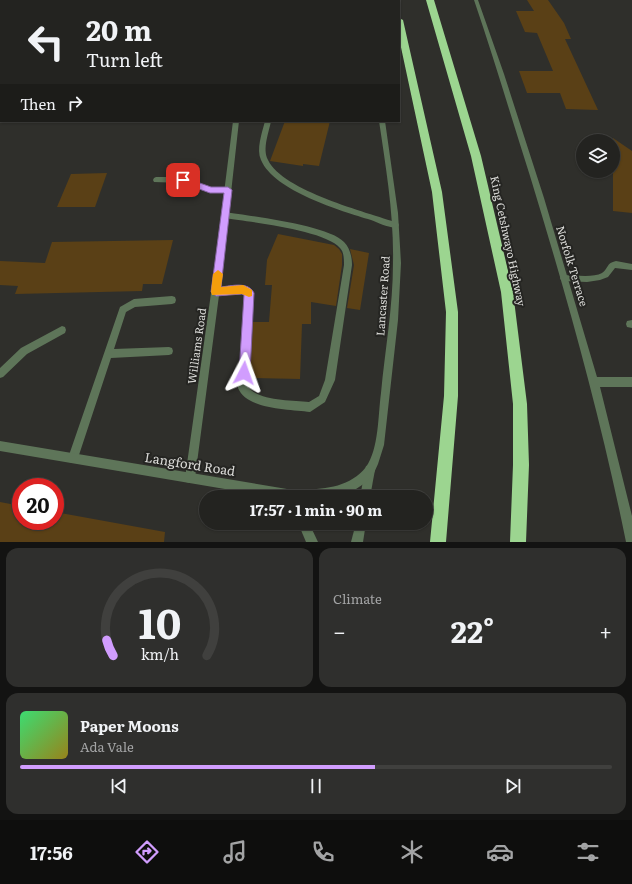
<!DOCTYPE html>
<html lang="en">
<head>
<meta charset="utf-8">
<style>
  body { margin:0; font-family:Literata,serif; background:#2f2f2d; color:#f1f3f6; height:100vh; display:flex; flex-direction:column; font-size:15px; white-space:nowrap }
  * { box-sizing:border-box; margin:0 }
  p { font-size:13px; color:#a3a4a5 }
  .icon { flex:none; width:22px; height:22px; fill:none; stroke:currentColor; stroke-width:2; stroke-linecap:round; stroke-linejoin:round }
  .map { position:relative; height:542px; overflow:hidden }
  .side { display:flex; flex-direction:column; gap:6px; padding:6px; background:#131312; flex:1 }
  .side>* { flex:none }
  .top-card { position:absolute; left:0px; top:0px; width:400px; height:122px; box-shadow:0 1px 3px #0004,0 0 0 1px #40403e; background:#232320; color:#f1f3f6; overflow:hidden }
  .fabs { position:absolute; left:576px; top:134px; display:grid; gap:8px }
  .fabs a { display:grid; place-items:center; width:44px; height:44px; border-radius:50%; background:#232320; box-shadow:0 1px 3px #0004,0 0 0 1px #40403e; font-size:20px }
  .speed { position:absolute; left:12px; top:478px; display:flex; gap:8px; font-size:20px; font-weight:700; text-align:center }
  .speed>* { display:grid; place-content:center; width:52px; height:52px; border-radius:50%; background:#232320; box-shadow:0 1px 3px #0004,0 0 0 1px #40403e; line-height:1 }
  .speed .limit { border:6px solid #d22; background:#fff; color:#111 }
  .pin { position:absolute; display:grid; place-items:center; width:34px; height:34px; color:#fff; margin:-17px; border-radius:8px; box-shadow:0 2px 6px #0006 }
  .me { position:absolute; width:44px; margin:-22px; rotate:4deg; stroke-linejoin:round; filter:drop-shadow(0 0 3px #0008) }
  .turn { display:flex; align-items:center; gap:14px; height:84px; padding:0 20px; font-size:18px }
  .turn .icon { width:52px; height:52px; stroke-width:2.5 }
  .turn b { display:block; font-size:28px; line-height:34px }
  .then { display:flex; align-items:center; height:38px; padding:0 20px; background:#0003; gap:8px; font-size:15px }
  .big { font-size:30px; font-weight:700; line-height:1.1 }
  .side .tile { flex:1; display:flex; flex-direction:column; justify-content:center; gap:6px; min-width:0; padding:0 14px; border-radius:12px; background:#2f2f2d }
  .side .dial { align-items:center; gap:0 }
  .dial svg { height:104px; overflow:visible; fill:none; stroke:#40403e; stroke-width:7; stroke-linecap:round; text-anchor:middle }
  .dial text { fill:#f1f3f6; stroke:none }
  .song { display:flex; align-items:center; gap:12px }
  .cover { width:48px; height:48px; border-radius:6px; background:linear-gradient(135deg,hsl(140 70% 55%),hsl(50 70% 35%)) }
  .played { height:4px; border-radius:2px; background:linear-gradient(90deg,#d19dfe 60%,#40403e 60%) }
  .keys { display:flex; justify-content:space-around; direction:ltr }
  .heat { display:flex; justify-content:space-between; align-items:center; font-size:22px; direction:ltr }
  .side .tiles { flex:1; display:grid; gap:6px; grid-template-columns:1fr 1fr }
  .tile:last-child { grid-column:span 2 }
  .trip { position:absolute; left:199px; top:490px; width:234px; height:40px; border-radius:20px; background:#232320; box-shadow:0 1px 3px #0004,0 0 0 1px #40403e; font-weight:700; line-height:40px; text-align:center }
  .dock { display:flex; height:64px; justify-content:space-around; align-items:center; background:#0e0e0d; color:#a3a4a5 }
  .dock .icon { width:28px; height:28px }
  .dock .active { color:#d19dfe }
  .dock b { font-size:18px; color:#f1f3f6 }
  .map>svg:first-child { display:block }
  .building { fill:#5a4016 }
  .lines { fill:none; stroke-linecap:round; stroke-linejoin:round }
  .service { fill:#5e7559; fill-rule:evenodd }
  .minor { fill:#5e7559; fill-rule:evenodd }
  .tertiary { fill:#5e7559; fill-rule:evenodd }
  .motorway { fill:#9cd590; fill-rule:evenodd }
  .route { fill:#d19dfe; stroke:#8866a5 }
  .slow { fill:#f59e0b }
  .labels { text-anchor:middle; stroke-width:4; stroke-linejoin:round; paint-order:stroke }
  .street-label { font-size:11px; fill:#dadad7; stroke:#252522 }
  .near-street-label { font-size:13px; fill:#dadad7; stroke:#252522 }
</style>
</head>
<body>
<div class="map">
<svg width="632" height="542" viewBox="0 0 632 542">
  <rect width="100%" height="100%" fill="#2f2f2b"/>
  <g class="building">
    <path d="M527,0H548L564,23L571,39H565L598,110L566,109L560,93H527L519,71H553L537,33L525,32L516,11H534Z"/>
    <path d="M285,121H330L319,166L303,164V166L270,161Z"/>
    <path d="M613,138L632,151V213L613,211Z"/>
    <path d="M107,173L95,207H57L71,174Z"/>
    <path d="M278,234L334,245L339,249L342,254V265L336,306L311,302V324H302L300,379L250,378L253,322H269L272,285H265L267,260Z"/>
    <path d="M173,240L162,284H143L142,291L15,294L18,286L0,285V261L45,263L52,242Z"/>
    <path d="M350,249L369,253L360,310L347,308L354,265Z"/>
    <path d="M0,502L21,506V521H55V512L165,532L164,542H0Z"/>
  </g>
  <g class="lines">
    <g class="service">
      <path d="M265,121H271C269,132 262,149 268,160C283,191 366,212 398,223L399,225L398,227C390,229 379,223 371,220C341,211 274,191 261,160C256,149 262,133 265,121Z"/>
      <path d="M156,177H183L210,187H228L232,190L228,193H210L183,183L154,182L153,180L154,178Z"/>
      <path d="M225,212C250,216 328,225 344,242C350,248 352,257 352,265L335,380L325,402L310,412C290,409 247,410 238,388L245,295L242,294L215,296L212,295L211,292L212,289L215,288L243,286L252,290L253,293L248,387C259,401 292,400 309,402L319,396L325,380L344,265C344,259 344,252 340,248C325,230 250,222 225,218L221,215Z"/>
      <path d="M616,261L632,264V270L615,268L608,277L600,280L587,282L564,281L561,280L560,278L561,276L564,275C574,275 593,278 602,273C609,268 606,263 616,261Z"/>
      <path d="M172,296L175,297L176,300L175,303L172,304L135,307L126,312L114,349L169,347L172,348L173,351L172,354L169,355L111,358L78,458L77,462L73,463L69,462L68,458L120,307L134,299Z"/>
      <path d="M632,320V328L627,327L626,324L627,321Z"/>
      <path d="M62,326L65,327L66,330L65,333L27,354L3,377L0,378V368L21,348Z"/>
    </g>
    <g class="minor">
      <rect x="10" y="0" width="4" height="1"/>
      <rect x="249" y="0" width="4" height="1"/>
      <path d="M474,0H478L504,74L544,198L597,377H632V387H600L632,516V542H626C601,418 567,297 530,176C511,117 494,58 474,0Z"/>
      <path d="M1,15V19L0,20V16Z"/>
      <path d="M233,121H239L223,265L195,478L194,482L190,483L186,482L185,478L215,265Z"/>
      <path d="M370,465L374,466L375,470L370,497H360L365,470L366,466Z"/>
      <path d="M298,523H309L318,542H306Z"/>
      <path d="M356,523H366L363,542H351Z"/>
    </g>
    <g class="tertiary">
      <rect x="363" y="0" width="4" height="1"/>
      <path d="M379,121H385L398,213L401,263L398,320L384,445L378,464L373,475L365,483L356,489L333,497H273L0,451V441L287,489C314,490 347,491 366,467C379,449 378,415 381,393C385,350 393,307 393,263C394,215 386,168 379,121Z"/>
    </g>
    <g class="motorway">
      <path d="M390,0H398L399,1H391Z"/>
      <path d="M426,0H434L481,156L513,292L527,404L529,465L526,542H510L513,465V404L501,292L471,156Z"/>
      <path d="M399,18L403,20L442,192L458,312V396L446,542H430L444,396L446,312L432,192L399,38Z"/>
    </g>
  </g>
  <path class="route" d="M183,177L211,187H228L232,190L221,287C231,286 248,281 254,293L250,373L248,377L244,378L241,377L239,373L244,295L242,294L216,296L211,292L224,193H210L180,182V178Z"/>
  <path class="slow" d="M218,270L223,274L221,287L243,285L252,290V296L249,297L242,294L212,295L211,292L213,274Z"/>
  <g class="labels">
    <g class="street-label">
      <text transform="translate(508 241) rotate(78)" y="4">King Cetshwayo Highway</text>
      <text transform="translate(572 266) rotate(73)" y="4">Norfolk Terrace</text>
      <text transform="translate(383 296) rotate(-86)" y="4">Lancaster Road</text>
      <text transform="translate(197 346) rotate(-82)" y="4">Williams Road</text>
    </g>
    <g class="near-street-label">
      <text transform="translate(190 464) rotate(9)" y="5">Langford Road</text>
    </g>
  </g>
</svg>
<div class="fabs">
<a><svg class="icon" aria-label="layers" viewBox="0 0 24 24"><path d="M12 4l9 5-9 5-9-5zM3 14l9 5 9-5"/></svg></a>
</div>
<div class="speed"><div class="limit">20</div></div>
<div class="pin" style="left:183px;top:180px;background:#d93025"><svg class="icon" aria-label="arrive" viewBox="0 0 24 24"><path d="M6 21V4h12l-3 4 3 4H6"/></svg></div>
<svg class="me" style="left:244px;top:373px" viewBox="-20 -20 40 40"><path d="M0-17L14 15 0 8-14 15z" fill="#d19dfe" stroke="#fff" stroke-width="4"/></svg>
<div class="trip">17:57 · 1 min · 90 m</div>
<div class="top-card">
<div class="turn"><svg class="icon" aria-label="left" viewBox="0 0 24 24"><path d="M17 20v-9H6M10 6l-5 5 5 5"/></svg><div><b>20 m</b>Turn left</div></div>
<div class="then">Then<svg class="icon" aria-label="right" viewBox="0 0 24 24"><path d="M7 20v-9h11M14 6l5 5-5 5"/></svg></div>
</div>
</div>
<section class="side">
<div class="tiles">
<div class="tile dial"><svg viewBox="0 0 100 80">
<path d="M14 69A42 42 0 1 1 86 69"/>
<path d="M14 69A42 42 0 0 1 9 57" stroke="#d19dfe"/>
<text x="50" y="56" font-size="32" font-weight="700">10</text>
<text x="50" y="72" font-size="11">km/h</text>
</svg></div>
<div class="tile"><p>Climate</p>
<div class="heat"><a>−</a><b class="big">22°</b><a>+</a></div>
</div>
<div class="tile">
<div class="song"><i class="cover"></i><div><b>Paper Moons</b><p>Ada Vale</p></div></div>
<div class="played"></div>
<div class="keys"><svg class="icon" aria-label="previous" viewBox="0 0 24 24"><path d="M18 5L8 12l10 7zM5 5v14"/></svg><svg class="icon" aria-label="pause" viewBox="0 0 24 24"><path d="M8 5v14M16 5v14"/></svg><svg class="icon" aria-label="next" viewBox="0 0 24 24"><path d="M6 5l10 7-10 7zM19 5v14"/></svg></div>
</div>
</div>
</section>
<nav class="dock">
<b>17:56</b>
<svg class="icon active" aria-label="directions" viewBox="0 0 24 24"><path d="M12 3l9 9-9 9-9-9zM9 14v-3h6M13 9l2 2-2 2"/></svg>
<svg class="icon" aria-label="music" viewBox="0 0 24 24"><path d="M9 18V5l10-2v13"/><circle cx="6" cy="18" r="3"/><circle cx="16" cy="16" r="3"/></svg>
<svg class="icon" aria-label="phone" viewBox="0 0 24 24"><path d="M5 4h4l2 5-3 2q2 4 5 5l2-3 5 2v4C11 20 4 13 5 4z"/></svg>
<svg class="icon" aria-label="climate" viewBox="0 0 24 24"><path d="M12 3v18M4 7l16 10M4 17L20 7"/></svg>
<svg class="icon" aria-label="car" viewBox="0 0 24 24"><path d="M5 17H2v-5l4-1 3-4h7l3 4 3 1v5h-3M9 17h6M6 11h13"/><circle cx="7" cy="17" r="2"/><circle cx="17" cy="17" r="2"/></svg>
<svg class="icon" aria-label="filters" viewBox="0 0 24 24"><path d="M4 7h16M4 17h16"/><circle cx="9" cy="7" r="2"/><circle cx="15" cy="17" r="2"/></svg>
</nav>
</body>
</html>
